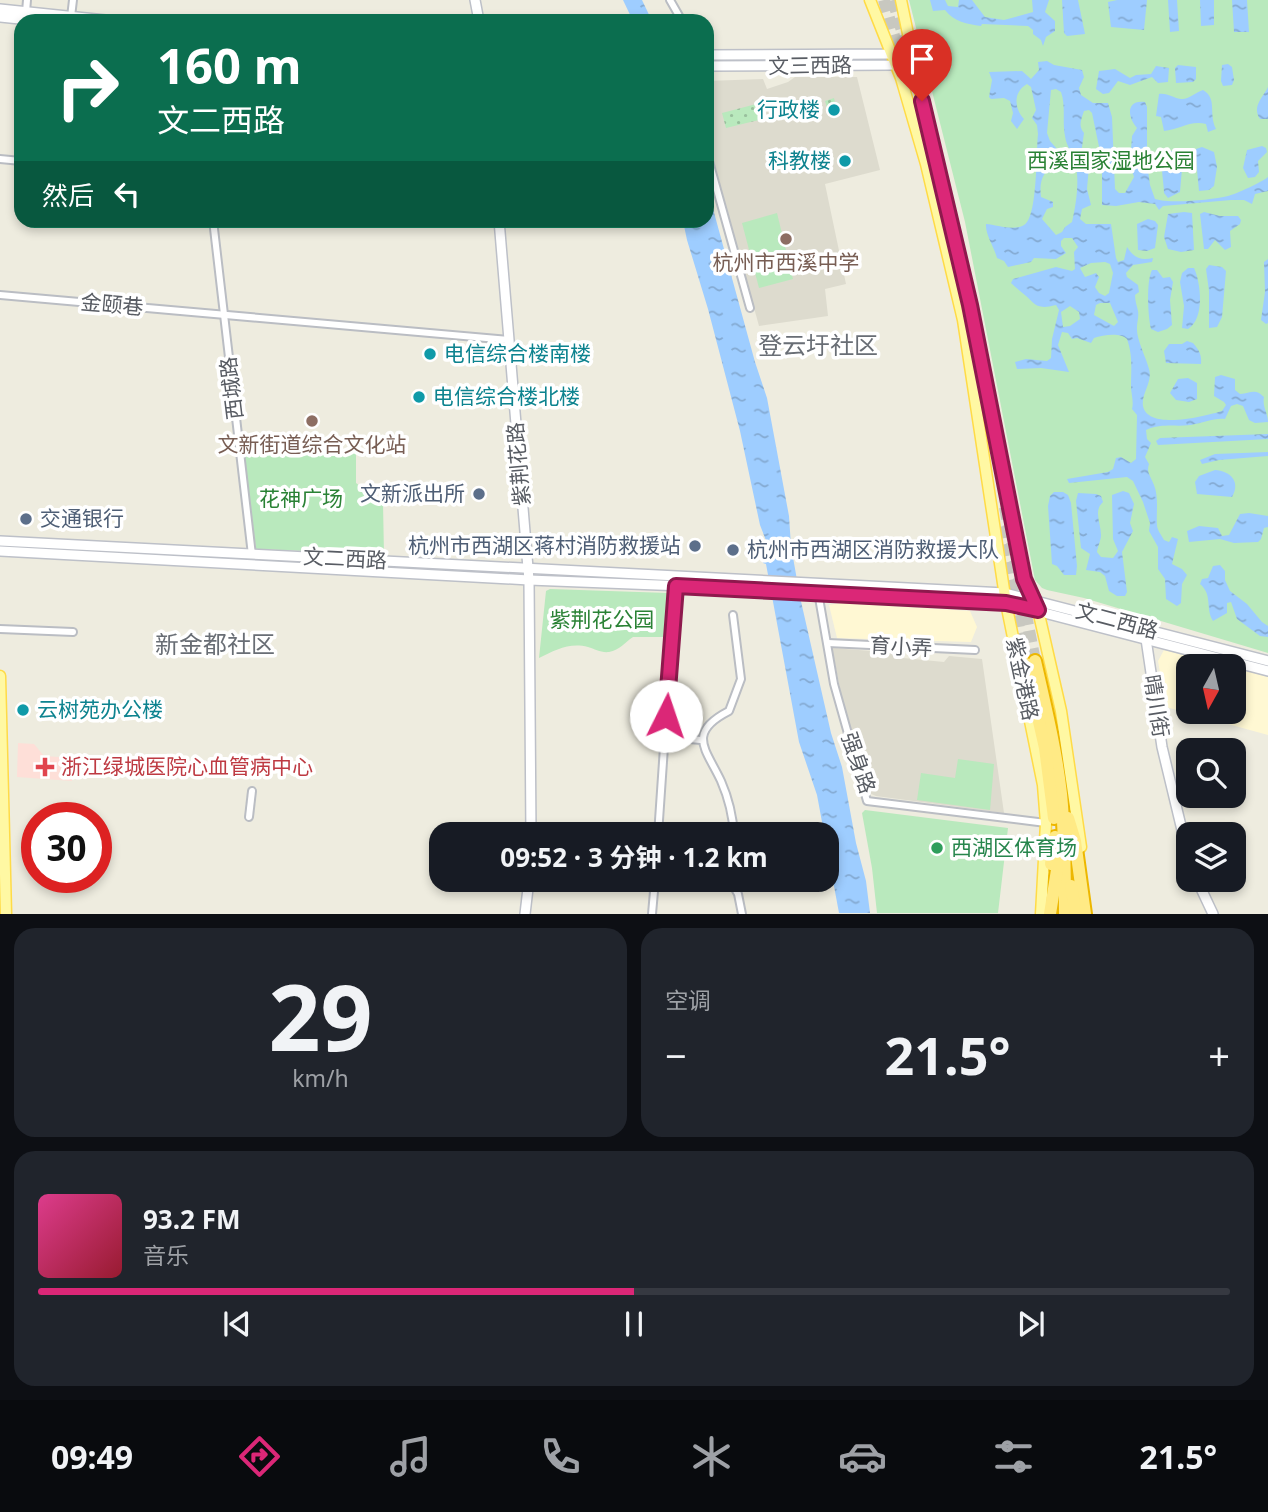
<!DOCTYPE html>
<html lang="zh">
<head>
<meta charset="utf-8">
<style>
  body { margin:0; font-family:"Noto Sans","Noto Sans SC",sans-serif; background:#20242c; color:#f1f3f6; height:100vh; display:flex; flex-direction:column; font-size:26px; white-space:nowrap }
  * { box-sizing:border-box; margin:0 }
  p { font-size:23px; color:#9ea1a6 }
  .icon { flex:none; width:38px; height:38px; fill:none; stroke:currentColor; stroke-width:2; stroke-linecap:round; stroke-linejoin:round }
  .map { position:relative; height:914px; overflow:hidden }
  .panel { display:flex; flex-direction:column; gap:14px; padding:14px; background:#0d0f14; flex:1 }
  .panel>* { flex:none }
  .top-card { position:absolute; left:14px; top:14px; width:700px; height:214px; border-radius:21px; box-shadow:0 4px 10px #0003; background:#0b6e4f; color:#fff; overflow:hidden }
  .needle { width:46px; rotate:188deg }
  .buttons { position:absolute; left:1176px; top:654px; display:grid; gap:14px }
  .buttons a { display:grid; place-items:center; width:70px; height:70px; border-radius:14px; background:#171b24; box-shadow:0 4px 10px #0003; font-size:35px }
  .speed { position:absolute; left:21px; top:802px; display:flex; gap:14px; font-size:35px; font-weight:700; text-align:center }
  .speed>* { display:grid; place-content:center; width:91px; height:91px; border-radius:50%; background:#171b24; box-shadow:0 4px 10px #0003; line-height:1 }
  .speed .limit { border:10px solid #d22; background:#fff; color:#111 }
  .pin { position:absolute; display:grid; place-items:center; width:60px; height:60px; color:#fff; margin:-72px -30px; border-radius:50% 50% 50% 0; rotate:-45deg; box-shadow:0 0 7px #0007 }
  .pin .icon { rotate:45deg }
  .me { position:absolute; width:77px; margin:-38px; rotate:4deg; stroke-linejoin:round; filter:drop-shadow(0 0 5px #0008) }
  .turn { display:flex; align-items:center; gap:24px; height:147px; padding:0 28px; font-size:32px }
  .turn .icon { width:91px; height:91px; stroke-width:2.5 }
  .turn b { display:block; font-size:49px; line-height:60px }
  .then { display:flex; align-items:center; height:66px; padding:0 28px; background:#0003; gap:14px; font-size:26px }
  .big { font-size:52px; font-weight:700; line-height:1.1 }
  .panel .tile { flex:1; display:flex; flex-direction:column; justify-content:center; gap:10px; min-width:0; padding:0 24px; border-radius:21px; background:#20242c }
  .panel .dial { align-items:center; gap:0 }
  .dial b { font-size:91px; line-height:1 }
  .song { display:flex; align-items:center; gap:21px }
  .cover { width:84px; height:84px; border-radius:10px; background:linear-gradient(135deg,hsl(330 70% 55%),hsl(350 70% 35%)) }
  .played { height:7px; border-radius:4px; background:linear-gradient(90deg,#db2777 50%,#363941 50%) }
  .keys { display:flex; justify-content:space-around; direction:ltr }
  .heat { display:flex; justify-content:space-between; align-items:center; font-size:38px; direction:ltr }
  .panel .tiles { flex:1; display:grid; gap:14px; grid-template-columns:1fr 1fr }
  .tile:last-child { grid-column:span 2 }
  .trip { position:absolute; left:429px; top:822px; width:410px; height:70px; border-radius:21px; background:#171b24; box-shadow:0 4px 10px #0003; font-weight:700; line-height:70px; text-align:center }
  .tabs { display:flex; height:112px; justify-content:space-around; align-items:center; background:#090b0e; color:#9ea1a6 }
  .tabs .icon { width:49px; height:49px }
  .tabs .current { color:#db2777 }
  .tabs b { font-size:32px; color:#f1f3f6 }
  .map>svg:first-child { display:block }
  .commercial { fill:#fff8d3 }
  .education { fill:#dddbce }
  .medical { fill:#fedfd8 }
  .grass { fill:url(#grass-dots) }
  .park { fill:#b9e9bd }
  .water { fill:url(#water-ripples); fill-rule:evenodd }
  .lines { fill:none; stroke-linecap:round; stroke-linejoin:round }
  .highway-tunnel { stroke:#c8c8c0; stroke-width:12; stroke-dasharray:12 6; stroke-linecap:butt }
  .street-casing { stroke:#babdc3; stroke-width:10 }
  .secondary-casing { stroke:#bdc0c8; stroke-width:12 }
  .primary-casing { stroke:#ffdb47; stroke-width:13 }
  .highway-casing { stroke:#edb700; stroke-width:16 }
  .street { stroke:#fff; stroke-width:6 }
  .secondary { stroke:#fff; stroke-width:9 }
  .primary { stroke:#fff8a3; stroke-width:10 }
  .highway { stroke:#ffea85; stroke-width:12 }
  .route-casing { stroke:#8e194d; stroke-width:18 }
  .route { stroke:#db2777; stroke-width:12 }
  .culture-dot { fill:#0f9aa8; stroke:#fff; stroke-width:2.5 }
  .education-dot { fill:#8d6e63; stroke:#fff; stroke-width:2.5 }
  .service-dot { fill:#5c6f8a; stroke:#fff; stroke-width:2.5 }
  .health-dot { fill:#e0444e; stroke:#fff; stroke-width:2.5 }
  .leisure-dot { fill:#2e9e5b; stroke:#fff; stroke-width:2.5 }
  .labels { text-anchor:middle; stroke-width:7; stroke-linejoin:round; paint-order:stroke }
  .street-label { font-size:21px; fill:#585c63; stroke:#fff }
  .culture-label { font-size:21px; fill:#0d838f; stroke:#fff; text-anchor:start }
  .park-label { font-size:21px; fill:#2a8235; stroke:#fff }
  .education-label { font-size:21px; fill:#785e54; stroke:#fff }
  .service-label { font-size:21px; fill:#4e5e75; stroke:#fff; text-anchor:end }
  .health-label { font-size:21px; fill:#be3a42; stroke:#fff; text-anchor:start }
  .leisure-label { font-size:21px; fill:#27864d; stroke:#fff; text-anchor:start }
  .quarter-label { font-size:24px; fill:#696e75; stroke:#fff }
</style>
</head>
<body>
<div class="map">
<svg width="1268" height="914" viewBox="0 0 1268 914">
  <defs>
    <pattern id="grass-dots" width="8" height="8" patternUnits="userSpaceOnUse" patternTransform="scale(1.75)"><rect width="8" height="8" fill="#b9e9bd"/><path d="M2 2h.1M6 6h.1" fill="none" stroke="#99c09d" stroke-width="1.8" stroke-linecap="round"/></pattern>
    <pattern id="water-ripples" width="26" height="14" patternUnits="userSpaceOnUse" patternTransform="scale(1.75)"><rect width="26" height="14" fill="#9ecdff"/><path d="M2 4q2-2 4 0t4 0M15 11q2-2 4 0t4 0" fill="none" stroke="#84aad2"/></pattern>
  </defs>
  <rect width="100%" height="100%" fill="#eeecdf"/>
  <g class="commercial">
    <path d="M841,603L970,611L977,627L971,642L837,638L829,605Z"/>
    <path d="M1164,650L1231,667H1188V712H1234V667L1268,677V735L1166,707L1158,661Z"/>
  </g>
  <g class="education">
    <path d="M795,77H857L880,170L825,184L846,284L825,289L828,316L759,326L707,137V81L763,79L767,89L788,82Z"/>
    <path d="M832,648L898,653L903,658L944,662L949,656L982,659L1004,813L876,796L869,793L846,719Z"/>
  </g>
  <path class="medical" d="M18,743L34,744L44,756L74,758L72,781L17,777Z"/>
  <g class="grass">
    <path d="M834,98L835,102H838L841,114L830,117L825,101Z"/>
    <path d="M760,103L763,119L726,128L722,113Z"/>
  </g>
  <g class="park">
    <path d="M909,0H1268V653L1084,598L1047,590L1042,588L1035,580L965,222Z"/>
    <path d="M777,213L793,279L759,288L742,223Z"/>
    <path d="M243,446L356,451V483L383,503L384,554L256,549Z"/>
    <path d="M550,589L668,593L671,598L669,637H633C625,642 620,650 609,652C601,653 595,649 588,647C570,642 555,650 539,658L546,591Z"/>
    <path d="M958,759L994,764L990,810L917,800L921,773L955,778Z"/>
    <path d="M865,810L1008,828L998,913H877L872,868L862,813Z"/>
  </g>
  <g class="water">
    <path d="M623,0H642L652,21H633Z"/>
    <path d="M930,0H945L948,6L958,7L959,0H972L985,17L1004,20L1033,12L1032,0H1049L1045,12L1055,21V31L1046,37L1043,46L1041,40L1033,34V30L1028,26L982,24L981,26C967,24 954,22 945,10L933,11Z"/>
    <path d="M1062,0H1078L1085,34L1067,36L1064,33Z"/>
    <path d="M1117,0H1147L1144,30L1111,27L1108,2Z"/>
    <path d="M1168,0H1177L1179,31L1170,32Z"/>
    <path d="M1200,0H1214V25L1201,26Z"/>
    <path d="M1232,0H1247L1249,32H1234Z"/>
    <path d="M1047,61L1054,65L1082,70L1084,77L1079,88L1081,95L1093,103H1108L1112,117L1115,189L1119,193H1125L1134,177L1130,164L1132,136L1137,128C1127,117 1126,99 1145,102L1147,107V163L1150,185L1155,199C1171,204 1211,200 1228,196C1236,194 1262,182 1268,177V191L1255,194L1252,204L1244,200H1231L1163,206L1159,210L1155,204L1139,202L1116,206L1102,205V161L1092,113L1089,110L1084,111C1081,120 1078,126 1084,133L1081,154L1089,166L1087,189L1091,205L1082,209L1080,219L1086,224H1111L1116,258L1118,262L1124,260L1127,247C1134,258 1141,261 1153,258L1152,262L1133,265L1126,273L1127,277L1138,285L1139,292L1135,295C1135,301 1137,306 1138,311C1139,317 1137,322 1137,327C1136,339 1146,357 1149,369C1153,382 1141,394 1143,406C1148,431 1206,416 1222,411L1226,405L1224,402L1214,396L1215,377L1221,375L1235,379V390L1240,394C1251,393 1255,388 1264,397C1262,407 1268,413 1268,422L1255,423L1249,420L1243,406L1237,404L1231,406L1225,419C1213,418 1203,423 1191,425C1175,427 1162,423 1146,430L1147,439L1151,443L1145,457L1149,464C1146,473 1151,476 1154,485C1159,497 1156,513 1157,525C1157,530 1162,536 1164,540L1169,542L1172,537L1178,539L1172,564L1182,569L1187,575L1182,584L1181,603L1177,606L1166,599L1165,579L1158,569V547L1149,531L1150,523L1143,502L1133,481L1127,477L1069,483L1067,479L1108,472L1113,469L1116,458L1121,457L1131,463L1136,459L1137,415L1132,409C1134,401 1131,394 1131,386C1131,369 1133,356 1127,339C1120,332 1103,335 1094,338L1091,343L1077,338L1072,339L1068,333L1062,332L1058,345L1069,372L1041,368L1017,369L1015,362L1026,359L1047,361L1051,358L1052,339L1059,310L1056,305C1034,311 1035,302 1020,291C1017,288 1014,286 1011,283L1013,279L1056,267L1072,271L1075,269L1074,252L1078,247L1072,238H1064L1061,241V246L1066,253L1056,259L1034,258L1031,262L1008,267L1004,261L997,258C994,247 985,234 986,224C997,225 1014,231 1024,225C1038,218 1036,150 1038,134L1037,125L1032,118L1036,110L1031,87L1027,84C1013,92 1014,108 1024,119L1017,129L1011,121L1013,113L1010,101L1004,98L991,99L989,97L992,80L989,72L1022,71L1031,79L1039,70L1038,62ZM1056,89L1061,92C1066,106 1062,122 1065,136C1066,146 1073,153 1075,162C1080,180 1076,205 1072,222L1065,227L1062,232L1056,235L1042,219L1047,209L1053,207V202L1041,197C1040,188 1040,181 1045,173L1060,170L1062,163L1058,156V150L1050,141L1047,133L1051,90ZM1105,262L1110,264L1113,273L1109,293L1105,296L1099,293L1095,287L1099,277L1096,273L1085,277L1080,268L1091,263ZM1100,303H1110L1118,322L1114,326L1094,315L1096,305ZM1070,306L1079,312L1080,319L1070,326L1063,327L1061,312Z"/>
    <path d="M1228,64L1232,67L1234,80L1232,85L1223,86L1221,81L1222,65Z"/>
    <path d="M1178,65L1196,67V79L1193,82L1176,83L1175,68Z"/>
    <path d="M1156,66L1169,68L1168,82L1158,83L1152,77L1130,85L1118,81L1109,93L1103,94L1096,89L1099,71L1115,69L1130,78L1136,75L1151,74Z"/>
    <path d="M1268,87V119H1260C1252,106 1262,99 1268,87Z"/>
    <path d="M1203,90C1218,99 1208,113 1216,129L1208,132L1206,124C1190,120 1179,130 1164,131L1161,117L1156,116L1159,94C1169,93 1172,98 1181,99C1188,100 1196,92 1203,90Z"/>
    <path d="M1262,146L1266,148L1267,152L1258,161L1259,172L1255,177L1248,178L1243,168L1247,150Z"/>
    <path d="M1202,147L1214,152L1217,167L1214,186L1209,190L1199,191L1196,159L1192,155L1196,149Z"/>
    <path d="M1167,150L1179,153L1182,169L1180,192L1168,198L1164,193C1164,179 1158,161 1167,150Z"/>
    <path d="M707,187L755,362L767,398L789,516L791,546L800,597L831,733L842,767L856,843L866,881L870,913H839L817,795L799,742L766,564L763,563L767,543L760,525L740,431L708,309L687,240L683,221L707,220Z"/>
    <path d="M1184,212L1192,213L1194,250L1181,252L1168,249L1164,237L1168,214Z"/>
    <path d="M1204,212L1220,216H1238L1241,220L1240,224L1230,231L1231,247L1225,250L1215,240L1208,249H1204L1200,214Z"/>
    <path d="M1148,219L1155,221L1158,225L1155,248L1147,251L1138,250L1137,224Z"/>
    <path d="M1268,259V323L1266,324L1261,320L1265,292L1264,262Z"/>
    <path d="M1209,265L1222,267L1226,271L1222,317L1217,327L1209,328V291L1206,269Z"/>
    <path d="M1188,268H1194C1201,283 1205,319 1188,329L1182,328L1184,306L1180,282L1182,273Z"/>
    <path d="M1152,270H1157L1163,278L1170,277L1173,282L1170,300L1172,325L1167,329L1158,332L1151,329C1148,316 1146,282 1152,270Z"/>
    <path d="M1187,341L1193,343C1199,350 1202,355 1201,364L1166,363L1164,351L1169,344H1182Z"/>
    <path d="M1188,378L1197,383V399L1189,402L1176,400L1170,393L1178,379Z"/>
    <path d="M1268,434V439L1158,445L1156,441L1160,438Z"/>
    <path d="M1268,452V456L1219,460L1202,464L1200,460L1215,454Z"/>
    <path d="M1215,470C1230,471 1241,481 1232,497L1197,494L1195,482L1199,476Z"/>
    <path d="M1123,491L1129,493L1134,504L1130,523L1133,531L1122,552L1127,592L1125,596H1117L1109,591L1105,576L1100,572L1086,570L1090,554L1081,548L1076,501L1078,493L1096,494L1101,496L1103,502C1093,511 1101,523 1101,535C1101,540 1098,546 1097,552L1101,557L1113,558L1118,551L1113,539L1112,495Z"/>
    <path d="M1054,492H1063L1068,495L1071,503L1077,566L1076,575H1064L1057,566L1052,564L1048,506L1050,496Z"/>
    <path d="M1249,513L1268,516V527L1264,528L1261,539L1258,542L1234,543L1220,539L1189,542L1187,531L1199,526L1218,528L1222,536L1229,535L1240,514Z"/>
    <path d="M1220,565L1225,571V580L1230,591L1247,604L1262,622L1268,626V637L1260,636L1237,619L1231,602L1227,603V613L1213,621C1205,608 1213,595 1200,584L1202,579L1208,578L1213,566Z"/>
  </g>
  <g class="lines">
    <g class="highway-tunnel">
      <path d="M884,0L908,87"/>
      <path d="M893,0L908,51"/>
      <path d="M1005,507L1035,661"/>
      <path d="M999,527L1026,664"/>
    </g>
    <defs>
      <g id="street">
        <path d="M670,0L682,21"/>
        <path d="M26,12L27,0"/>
        <path d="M71,17L73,0"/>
        <path d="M707,154L750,308"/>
        <path d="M0,159L21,161"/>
        <path d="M213,220L252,555"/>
        <path d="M0,295L509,340"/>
        <path d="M818,592L834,684L867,801L1046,823"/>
        <path d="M733,615L741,679L729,711C686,733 706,749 721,781C728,797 733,818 734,835"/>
        <path d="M0,629L73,632"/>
        <path d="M828,643L975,650"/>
        <path d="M665,737L701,740"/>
        <path d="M249,817L252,791"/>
        <path d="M658,835L675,586"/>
        <path d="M730,880L738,894L742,914"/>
        <path d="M652,914L655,880"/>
      </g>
      <g id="secondary">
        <path d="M475,0L479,21"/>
        <path d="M0,9L115,21"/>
        <path d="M0,17L39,21"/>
        <path d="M707,55L890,54L911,50"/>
        <path d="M707,66L894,65L913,60"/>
        <path d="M499,220L529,580L531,835"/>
        <path d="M0,541L1005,593L1268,661"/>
        <path d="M0,551L529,580L760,589L1006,603L1268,671"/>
        <path d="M1146,639L1162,747L1188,855"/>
        <path d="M1197,880L1213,914"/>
        <path d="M525,914L529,880"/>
      </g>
      <g id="primary">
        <path d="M870,0L901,78L926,164L963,320L1006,603L1043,785L1046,823L1041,914"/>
        <path d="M901,0L933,155L970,305L1024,579L1038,610L1061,711L1081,847"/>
        <path d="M0,676L6,914"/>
      </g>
      <g id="highway">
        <path d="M1035,661C1045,705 1056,749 1061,794C1065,834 1065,874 1065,914"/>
        <path d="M1026,664L1045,748L1054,818"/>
        <path d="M1068,818L1075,841L1085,914"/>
        <path d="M1051,864L1055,837"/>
        <path d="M1071,886L1076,914"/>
        <path d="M1050,914L1057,870L1056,857"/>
      </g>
    </defs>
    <use href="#street" class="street-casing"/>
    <use href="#secondary" class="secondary-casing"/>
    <use href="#primary" class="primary-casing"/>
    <use href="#highway" class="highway-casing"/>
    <use href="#street" class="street"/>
    <use href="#secondary" class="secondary"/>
    <use href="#primary" class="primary"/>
    <use href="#highway" class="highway"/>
  </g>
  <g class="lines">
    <defs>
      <path id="route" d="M666,716L676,586L1006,603L1038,610L1024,579L970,305L922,101"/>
    </defs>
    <use href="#route" class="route-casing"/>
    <use href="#route" class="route"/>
  </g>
  <g class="culture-dot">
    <circle cx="834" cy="110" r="7"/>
    <circle cx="845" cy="161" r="7"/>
    <circle cx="430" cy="354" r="7"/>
    <circle cx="419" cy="397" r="7"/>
    <circle cx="23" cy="710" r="7"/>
  </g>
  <g class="education-dot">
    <circle cx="786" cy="239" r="7"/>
    <circle cx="312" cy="421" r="7"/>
  </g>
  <g class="service-dot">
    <circle cx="479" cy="494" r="7"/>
    <circle cx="26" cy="519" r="7"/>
    <circle cx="695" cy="546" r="7"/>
    <circle cx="733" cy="550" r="7"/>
  </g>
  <path class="health-dot" d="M41.5 756.5h7v7h7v7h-7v7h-7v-7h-7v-7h7z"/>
  <circle class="leisure-dot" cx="937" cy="848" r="7"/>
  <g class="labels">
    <g class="street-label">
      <text transform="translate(810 66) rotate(-1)" y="7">文三西路</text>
      <text transform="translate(112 305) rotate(5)" y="7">金颐巷</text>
      <text transform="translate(232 388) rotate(-97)" y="7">西城路</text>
      <text transform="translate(519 464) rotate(-95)" y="7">紫荆花路</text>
      <text transform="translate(345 559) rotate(3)" y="7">文二西路</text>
      <text transform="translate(1117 621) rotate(15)" y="7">文二西路</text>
      <text transform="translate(901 647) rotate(3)" y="7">育小弄</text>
      <text transform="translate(1022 679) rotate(78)" y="7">紫金港路</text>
      <text transform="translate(1156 706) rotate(81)" y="7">晴川街</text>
      <text transform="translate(858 763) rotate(71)" y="7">强身路</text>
    </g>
    <g class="culture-label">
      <text x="820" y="117" text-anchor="end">行政楼</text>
      <text x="831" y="168" text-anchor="end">科教楼</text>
      <text x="444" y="361">电信综合楼南楼</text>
      <text x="433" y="404">电信综合楼北楼</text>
      <text x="37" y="717">云树苑办公楼</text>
    </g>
    <g class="park-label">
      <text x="1111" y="168">西溪国家湿地公园</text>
      <text x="301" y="506">花神广场</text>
      <text x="602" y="627">紫荆花公园</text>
    </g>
    <g class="education-label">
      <text x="786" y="270">杭州市西溪中学</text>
      <text x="312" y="452">文新街道综合文化站</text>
    </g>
    <g class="service-label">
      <text x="465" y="501">文新派出所</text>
      <text x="40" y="526" text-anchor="start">交通银行</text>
      <text x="681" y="553">杭州市西湖区蒋村消防救援站</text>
      <text x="747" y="557" text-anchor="start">杭州市西湖区消防救援大队</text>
    </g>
    <g class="health-label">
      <text x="61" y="774">浙江绿城医院心血管病中心</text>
    </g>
    <g class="leisure-label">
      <text x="951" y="855">西湖区体育场</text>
    </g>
    <g class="quarter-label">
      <text x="818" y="354">登云圩社区</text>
      <text x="215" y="653">新金都社区</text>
    </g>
  </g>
</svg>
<div class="buttons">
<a><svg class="needle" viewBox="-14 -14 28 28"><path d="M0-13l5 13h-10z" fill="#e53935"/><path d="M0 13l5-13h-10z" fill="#9ea1a6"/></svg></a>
<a><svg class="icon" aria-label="search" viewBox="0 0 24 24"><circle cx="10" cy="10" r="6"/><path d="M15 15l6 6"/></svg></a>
<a><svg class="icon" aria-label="layers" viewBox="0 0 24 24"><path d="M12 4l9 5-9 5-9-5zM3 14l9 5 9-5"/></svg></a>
</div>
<div class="speed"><div class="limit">30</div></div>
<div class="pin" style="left:922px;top:101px;background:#d93025"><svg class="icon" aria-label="arrive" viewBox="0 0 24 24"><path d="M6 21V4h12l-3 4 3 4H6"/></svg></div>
<svg class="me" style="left:666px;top:716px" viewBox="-20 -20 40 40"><circle r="19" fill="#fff"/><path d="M0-13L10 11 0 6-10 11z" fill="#db2777"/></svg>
<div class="trip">09:52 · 3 分钟 · 1.2 km</div>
<div class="top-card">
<div class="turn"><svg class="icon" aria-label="right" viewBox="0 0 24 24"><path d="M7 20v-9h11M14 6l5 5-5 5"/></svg><div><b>160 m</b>文二西路</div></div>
<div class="then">然后<svg class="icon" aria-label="left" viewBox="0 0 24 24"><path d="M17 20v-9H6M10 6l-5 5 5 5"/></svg></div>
</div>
</div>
<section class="panel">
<div class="tiles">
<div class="tile dial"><b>29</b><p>km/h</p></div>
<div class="tile"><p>空调</p>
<div class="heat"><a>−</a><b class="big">21.5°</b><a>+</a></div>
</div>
<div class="tile">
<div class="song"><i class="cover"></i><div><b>93.2 FM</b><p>音乐</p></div></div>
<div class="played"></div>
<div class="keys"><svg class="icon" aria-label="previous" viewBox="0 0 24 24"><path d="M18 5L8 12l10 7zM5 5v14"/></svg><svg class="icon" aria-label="pause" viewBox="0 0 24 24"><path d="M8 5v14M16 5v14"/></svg><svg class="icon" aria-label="next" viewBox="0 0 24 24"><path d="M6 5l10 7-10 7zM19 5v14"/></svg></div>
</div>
</div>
</section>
<nav class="tabs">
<b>09:49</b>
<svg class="icon current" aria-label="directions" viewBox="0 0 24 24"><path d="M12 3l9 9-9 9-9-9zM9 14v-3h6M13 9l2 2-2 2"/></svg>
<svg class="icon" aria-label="music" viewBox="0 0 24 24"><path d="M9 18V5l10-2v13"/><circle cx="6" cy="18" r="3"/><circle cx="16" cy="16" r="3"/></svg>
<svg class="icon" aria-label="phone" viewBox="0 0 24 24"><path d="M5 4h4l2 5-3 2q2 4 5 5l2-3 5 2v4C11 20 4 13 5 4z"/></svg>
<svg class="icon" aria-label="climate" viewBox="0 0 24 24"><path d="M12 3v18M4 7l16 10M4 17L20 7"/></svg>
<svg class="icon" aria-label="car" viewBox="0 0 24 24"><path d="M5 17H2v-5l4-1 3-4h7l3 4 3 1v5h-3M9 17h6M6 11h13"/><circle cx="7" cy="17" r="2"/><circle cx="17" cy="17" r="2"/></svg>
<svg class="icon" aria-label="filters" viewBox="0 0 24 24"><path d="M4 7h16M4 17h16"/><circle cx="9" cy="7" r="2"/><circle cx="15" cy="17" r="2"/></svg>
<b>21.5°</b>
</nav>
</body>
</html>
